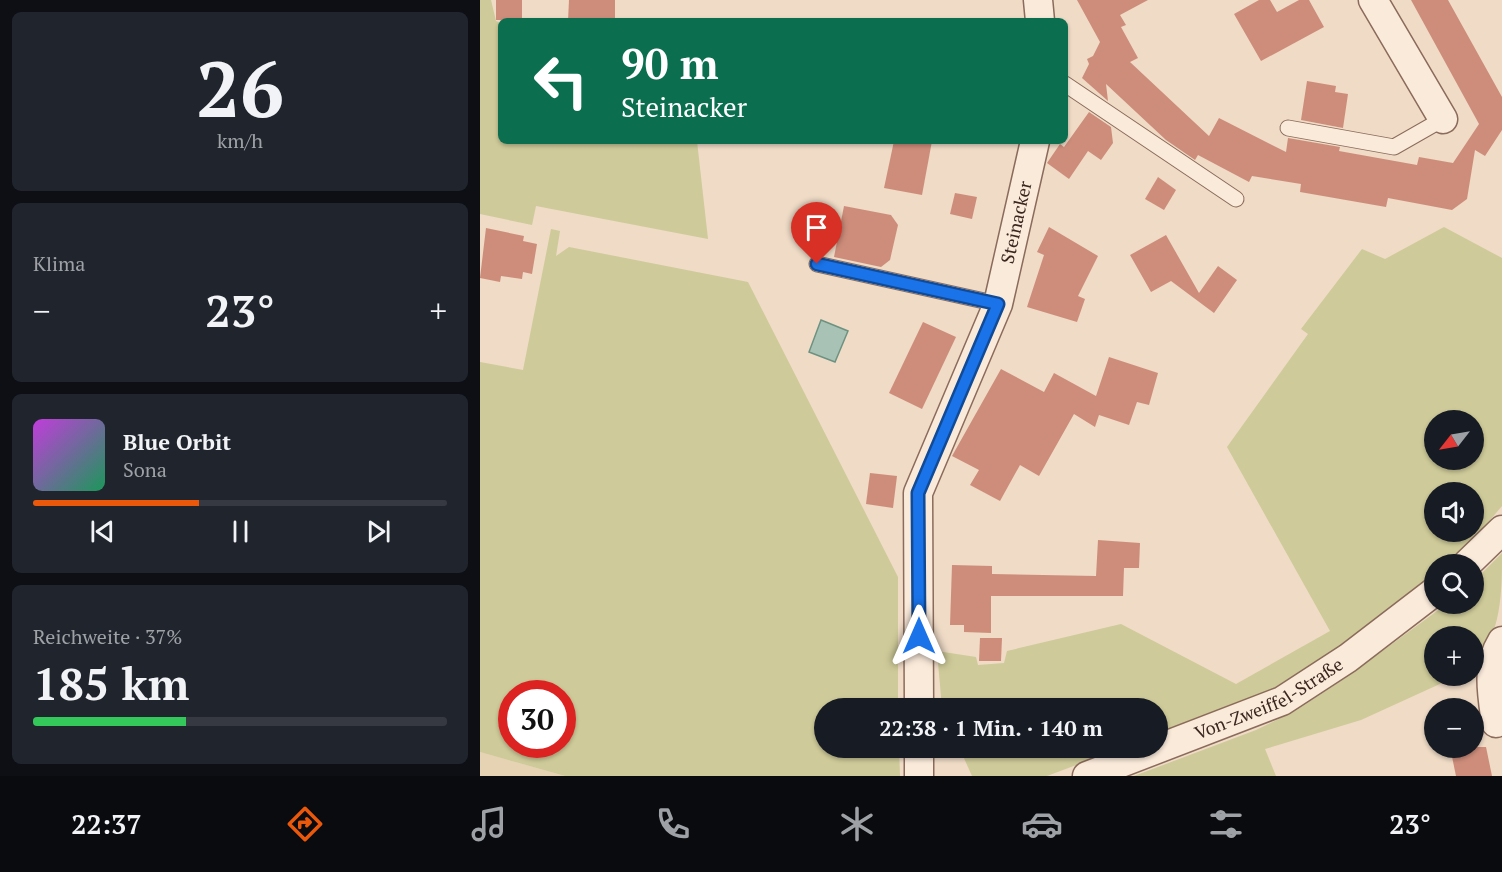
<!DOCTYPE html>
<html lang="de">
<head>
<meta charset="utf-8">
<style>
  body { margin:0; font-family:"PT Serif",serif; background:#20242c; color:#f1f3f6; height:100vh; display:flex; flex-direction:column; font-size:22px; white-space:nowrap }
  * { box-sizing:border-box; margin:0 }
  p { font-size:20px; color:#9ea1a6 }
  .icon { flex:none; width:33px; height:33px; fill:none; stroke:currentColor; stroke-width:2; stroke-linecap:round; stroke-linejoin:round }
  .map { position:relative; flex:1; overflow:hidden }
  .drawer { display:flex; flex-direction:column; gap:12px; padding:12px; background:#0d0f14; width:480px }
  .drawer>* { flex:none }
  .banner { position:absolute; left:18px; top:18px; width:570px; height:126px; border-radius:9px; box-shadow:0 2px 4px #0004; background:#0b6e4f; color:#fff; overflow:hidden }
  .needle { width:39px; rotate:239deg }
  .fabs { position:absolute; left:944px; top:410px; display:grid; gap:12px }
  .fabs a { display:grid; place-items:center; width:60px; height:60px; border-radius:50%; background:#171b24; box-shadow:0 2px 4px #0004; font-size:30px }
  .speed { position:absolute; left:18px; top:680px; display:flex; gap:12px; font-size:30px; font-weight:700; text-align:center }
  .speed>* { display:grid; place-content:center; width:78px; height:78px; border-radius:50%; background:#171b24; box-shadow:0 2px 4px #0004; line-height:1 }
  .speed .limit { border:9px solid #d22; background:#fff; color:#111 }
  .pin { position:absolute; display:grid; place-items:center; width:51px; height:51px; color:#fff; margin:-62px -26px; border-radius:50% 50% 50% 0; rotate:-45deg; box-shadow:0 0 6px #0007 }
  .pin .icon { rotate:45deg }
  .me { position:absolute; width:66px; margin:-33px; rotate:0deg; stroke-linejoin:round; filter:drop-shadow(0 0 4px #0008) }
  .turn { display:flex; align-items:center; gap:21px; height:126px; padding:0 24px; font-size:27px }
  .turn .icon { width:78px; height:78px; stroke-width:2.5 }
  .turn b { display:block; font-size:42px; line-height:51px }
  .big { font-size:45px; font-weight:700; line-height:1.1 }
  .drawer .widget { flex:1; display:flex; flex-direction:column; justify-content:center; gap:9px; min-width:0; padding:0 21px; border-radius:9px; background:#20242c }
  .drawer .dial { align-items:center; gap:0 }
  .dial b { font-size:78px; line-height:1 }
  .song { display:flex; align-items:center; gap:18px }
  .cover { width:72px; height:72px; border-radius:9px; background:linear-gradient(135deg,hsl(290 70% 55%),hsl(150 70% 35%)) }
  .played { height:6px; border-radius:3px; background:linear-gradient(90deg,#ea580c 40%,#363941 40%) }
  .keys { display:flex; justify-content:space-around; direction:ltr }
  .heat { display:flex; justify-content:space-between; align-items:center; font-size:33px; direction:ltr }
  .charge { height:9px; border-radius:4px; background:linear-gradient(90deg,#34c759 37%,#363941 0) }
  .trip { position:absolute; left:334px; top:698px; width:354px; height:60px; border-radius:30px; background:#171b24; box-shadow:0 2px 4px #0004; font-weight:700; line-height:60px; text-align:center }
  .tab-bar { display:flex; height:96px; justify-content:space-around; align-items:center; background:#090b0e; color:#9ea1a6 }
  .tab-bar .icon { width:42px; height:42px }
  .tab-bar .selected { color:#ea580c }
  .tab-bar b { font-size:27px; color:#f1f3f6 }
  main { display:flex; flex:1; min-height:0 }
  .map>svg:first-child { display:block }
  .farmland { fill:#e5d3b3 }
  .green { fill:#ceca99; fill-rule:evenodd }
  .water { fill:#a8c3b5; stroke:#6e9281; stroke-width:1.5 }
  .building { fill:#ce8d7b }
  .lines { fill:none; stroke-linecap:round; stroke-linejoin:round }
  .lane-casing { stroke:#8b6b5b; stroke-width:17 }
  .street-casing { stroke:#8b6b5b; stroke-width:31 }
  .lane { stroke:#faeada; stroke-width:15 }
  .street { stroke:#faeada; stroke-width:28 }
  .route-casing { stroke:#114b97; stroke-width:15 }
  .route { stroke:#1a73e8; stroke-width:10 }
  .labels { text-anchor:middle; stroke-width:6; stroke-linejoin:round; paint-order:stroke }
  .street-label { font-size:18px; fill:#3b271f; stroke:#f6e6d6 }
</style>
</head>
<body>
<main>
<section class="drawer">
<div class="widget dial"><b>26</b><p>km/h</p></div>
<div class="widget"><p>Klima</p>
<div class="heat"><a>−</a><b class="big">23°</b><a>+</a></div>
</div>
<div class="widget">
<div class="song"><i class="cover"></i><div><b>Blue Orbit</b><p>Sona</p></div></div>
<div class="played"></div>
<div class="keys"><svg class="icon" aria-label="previous" viewBox="0 0 24 24"><path d="M18 5L8 12l10 7zM5 5v14"/></svg><svg class="icon" aria-label="pause" viewBox="0 0 24 24"><path d="M8 5v14M16 5v14"/></svg><svg class="icon" aria-label="next" viewBox="0 0 24 24"><path d="M6 5l10 7-10 7zM19 5v14"/></svg></div>
</div>
<div class="widget"><p>Reichweite · 37%</p><b class="big">185 km</b><div class="charge"></div></div>
</section>
<div class="map">
<svg width="1022" height="776" viewBox="0 0 1022 776">
  <rect width="100%" height="100%" fill="#efdbc6"/>
  <path class="farmland" d="M0,752L85,776H0Z"/>
  <g class="green">
    <path d="M0,0H11L16,21L21,23V141H217L228,239L56,206L52,225L0,214Z"/>
    <path d="M964,227L1022,258V506L993,540L967,564H954V575L855,649L794,688L763,702L678,734V708H462L457,651L496,657L498,665L524,663L527,651L641,624L756,684L850,631L747,447L828,334L821,329L882,249L905,259ZM954,420H993V459H954ZM954,492H993V531H954Z"/>
    <path d="M71,229L80,231L76,256L89,247L268,282L418,577V708H345V747H419L420,776H85L0,752V362L43,370ZM32,693H82V744H32Z"/>
    <path d="M1022,553C1022,590 1022,638 993,662V636H954V675H973L962,683L881,720L785,749L796,776H654L776,730L815,711L864,679L968,603H993V582Z"/>
    <path d="M479,747H644L567,776H492Z"/>
  </g>
  <path class="water" d="M341,320L368,331L355,362L329,352Z"/>
  <g class="building">
    <rect x="16" y="0" width="26" height="20"/>
    <path d="M89,0H135V21H88Z"/>
    <path d="M597,0H668L640,15L646,25L641,27L658,58L650,62L729,136L739,118L806,152L808,138L860,147L859,151L937,165L939,157L973,163L999,124L931,0H968L1022,97V130L1005,156L995,150L987,199L972,210L908,198L906,207L820,192L821,184L772,176L769,182L718,155L715,160L686,140L626,84L628,101L602,78L609,64L607,59L613,56L620,42Z"/>
    <path d="M779,0H790L797,12L819,0H829L844,27L781,61L754,14Z"/>
    <path d="M827,81L856,86L855,92L868,94L863,128L821,120Z"/>
    <path d="M609,112L631,127L633,143L621,160L608,151L589,179L567,163L580,144L584,147Z"/>
    <path d="M414,141H452L442,195L404,188Z"/>
    <path d="M678,177L696,190L684,210L665,199Z"/>
    <path d="M475,193L497,197L492,219L470,214Z"/>
    <path d="M364,206L411,215L418,225L410,260L401,267L354,257Z"/>
    <path d="M569,227L618,256L598,296L605,299L597,322L547,307L564,255L557,252Z"/>
    <path d="M6,228L44,236L43,241L57,244L52,274L43,272L42,279L21,276L20,282L0,278Z"/>
    <path d="M686,235L719,293L738,266L757,280L734,313L691,281L671,292L650,255Z"/>
    <path d="M443,322L476,337L442,409L409,393Z"/>
    <path d="M629,357L678,373L669,405L657,402L649,425L619,415L615,427L594,414L559,476L540,465L520,501L490,485L499,470L472,456L521,369L564,392L574,373L616,396Z"/>
    <path d="M390,473L417,476L413,508L386,504Z"/>
    <path d="M618,540L660,543L659,568H644L643,596H511V633L484,632V625H470L472,565L512,566V574L616,576Z"/>
    <path d="M500,638H522L521,661H499Z"/>
    <path d="M970,747H1006L1012,776H976Z"/>
  </g>
  <g class="lines">
    <defs>
      <g id="lane">
        <path d="M585,84L756,199"/>
        <path d="M808,128L914,147L963,119"/>
        <path d="M337,264L518,304"/>
      </g>
      <g id="street">
        <path d="M558,0L560,21"/>
        <path d="M893,0L963,119"/>
        <path d="M987,564L1022,530"/>
        <path id="s1" d="M439,708L438,493L518,304L555,141"/>
        <path d="M1016,723C1012,694 1006,667 1022,641"/>
        <path d="M439,747V776"/>
        <path id="s2" d="M607,776L802,701L868,658L954,592"/>
      </g>
    </defs>
    <use href="#lane" class="lane-casing"/>
    <use href="#street" class="street-casing"/>
    <use href="#lane" class="lane"/>
    <use href="#street" class="street"/>
  </g>
  <g class="lines">
    <defs>
      <path id="route" d="M337,264L518,304L438,493L439,636"/>
    </defs>
    <use href="#route" class="route-casing"/>
    <use href="#route" class="route"/>
  </g>
  <g class="labels">
    <g class="street-label">
      <text dy="6" stroke="none"><textPath href="#s1" startOffset="504">Steinacker</textPath></text>
      <text dy="6" stroke="none"><textPath href="#s2" startOffset="198">Von-Zweiffel-Straße</textPath></text>
    </g>
  </g>
</svg>
<div class="fabs">
<a><svg class="needle" viewBox="-14 -14 28 28"><path d="M0-13l5 13h-10z" fill="#e53935"/><path d="M0 13l5-13h-10z" fill="#9ea1a6"/></svg></a>
<a><svg class="icon" aria-label="sound" viewBox="0 0 24 24"><path d="M4 9h4l5-4v14l-5-4H4zM17 9q2 3 0 6"/></svg></a>
<a><svg class="icon" aria-label="search" viewBox="0 0 24 24"><circle cx="10" cy="10" r="6"/><path d="M15 15l6 6"/></svg></a>
<a>+</a>
<a>−</a>
</div>
<div class="speed"><div class="limit">30</div></div>
<div class="pin" style="left:337px;top:264px;background:#d93025"><svg class="icon" aria-label="arrive" viewBox="0 0 24 24"><path d="M6 21V4h12l-3 4 3 4H6"/></svg></div>
<svg class="me" style="left:439px;top:636px" viewBox="-20 -20 40 40"><path d="M0-17L14 15 0 8-14 15z" fill="#1a73e8" stroke="#fff" stroke-width="4"/></svg>
<div class="trip">22:38 · 1 Min. · 140 m</div>
<div class="banner">
<div class="turn"><svg class="icon" aria-label="left" viewBox="0 0 24 24"><path d="M17 20v-9H6M10 6l-5 5 5 5"/></svg><div><b>90 m</b>Steinacker</div></div>
</div>
</div>
</main>
<nav class="tab-bar">
<b>22:37</b>
<svg class="icon selected" aria-label="directions" viewBox="0 0 24 24"><path d="M12 3l9 9-9 9-9-9zM9 14v-3h6M13 9l2 2-2 2"/></svg>
<svg class="icon" aria-label="music" viewBox="0 0 24 24"><path d="M9 18V5l10-2v13"/><circle cx="6" cy="18" r="3"/><circle cx="16" cy="16" r="3"/></svg>
<svg class="icon" aria-label="phone" viewBox="0 0 24 24"><path d="M5 4h4l2 5-3 2q2 4 5 5l2-3 5 2v4C11 20 4 13 5 4z"/></svg>
<svg class="icon" aria-label="climate" viewBox="0 0 24 24"><path d="M12 3v18M4 7l16 10M4 17L20 7"/></svg>
<svg class="icon" aria-label="car" viewBox="0 0 24 24"><path d="M5 17H2v-5l4-1 3-4h7l3 4 3 1v5h-3M9 17h6M6 11h13"/><circle cx="7" cy="17" r="2"/><circle cx="17" cy="17" r="2"/></svg>
<svg class="icon" aria-label="filters" viewBox="0 0 24 24"><path d="M4 7h16M4 17h16"/><circle cx="9" cy="7" r="2"/><circle cx="15" cy="17" r="2"/></svg>
<b>23°</b>
</nav>
</body>
</html>
